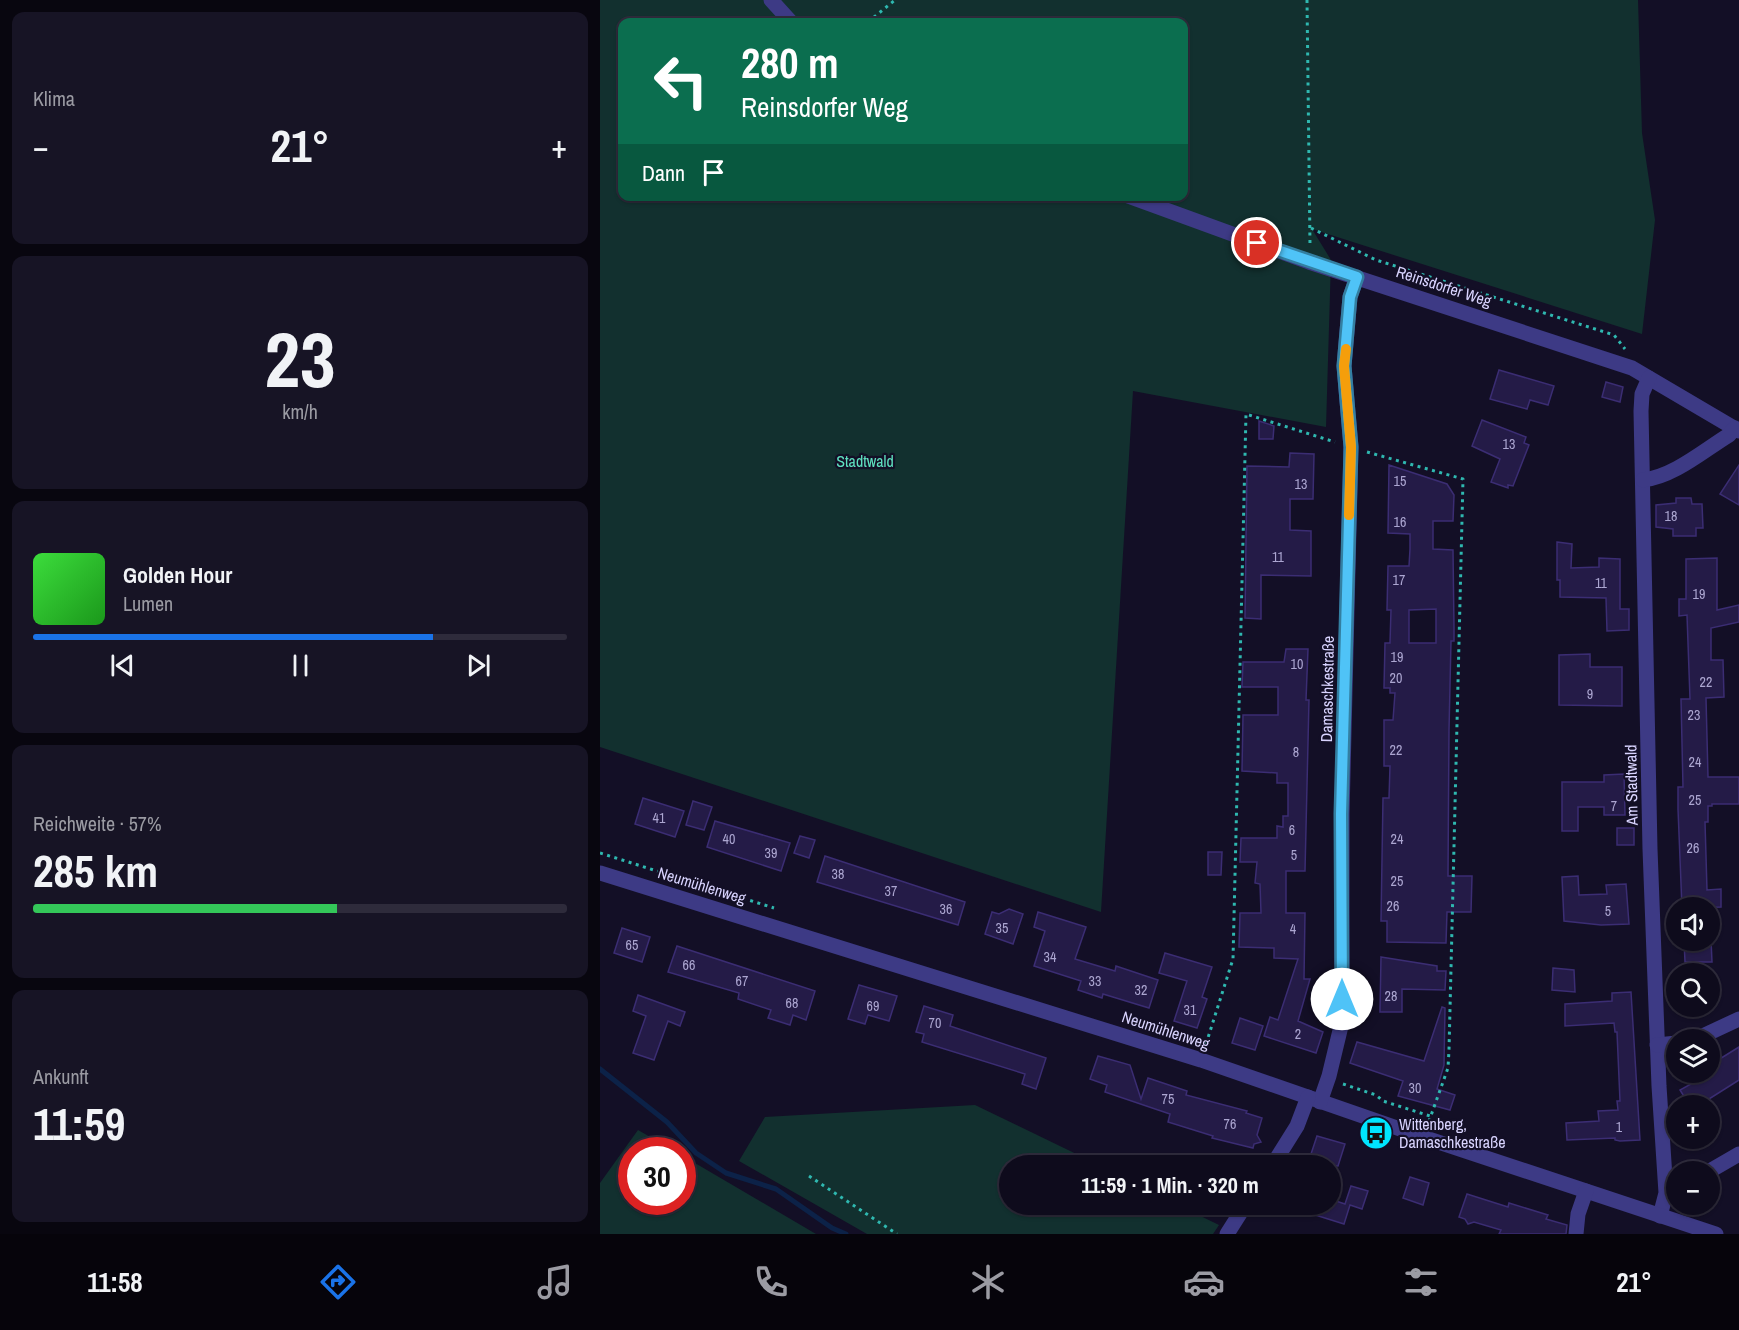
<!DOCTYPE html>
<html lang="de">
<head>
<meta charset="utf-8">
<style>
  body { margin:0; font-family:"Archivo Narrow",sans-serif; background:#171425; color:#f1f3f6; height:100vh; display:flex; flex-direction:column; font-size:22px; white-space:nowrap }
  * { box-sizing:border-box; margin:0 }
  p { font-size:20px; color:#9b9ba3 }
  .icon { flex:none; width:33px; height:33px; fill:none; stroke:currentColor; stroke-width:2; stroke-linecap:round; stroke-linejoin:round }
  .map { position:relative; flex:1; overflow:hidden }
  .side { display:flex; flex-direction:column; gap:12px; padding:12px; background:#08060f; width:600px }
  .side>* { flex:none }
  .hud { position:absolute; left:18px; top:18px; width:570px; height:183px; border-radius:12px; box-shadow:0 2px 4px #0004,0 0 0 2px #2e2b3b; background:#0b6e4f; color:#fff; overflow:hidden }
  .controls { position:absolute; left:1066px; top:897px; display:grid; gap:12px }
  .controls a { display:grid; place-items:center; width:54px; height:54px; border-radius:50%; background:#0e0b1c; box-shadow:0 2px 4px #0004,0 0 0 2px #2e2b3b; font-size:30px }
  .speed { position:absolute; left:18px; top:1137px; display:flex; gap:12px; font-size:30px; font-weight:700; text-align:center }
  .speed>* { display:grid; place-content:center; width:78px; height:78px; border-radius:50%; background:#0e0b1c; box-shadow:0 2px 4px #0004,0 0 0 2px #2e2b3b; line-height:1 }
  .speed .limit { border:9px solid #d22; background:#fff; color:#111 }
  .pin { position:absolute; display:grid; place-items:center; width:51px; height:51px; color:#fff; margin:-26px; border:3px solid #fff; border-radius:50%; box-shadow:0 2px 6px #0007 }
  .me { position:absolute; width:66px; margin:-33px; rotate:0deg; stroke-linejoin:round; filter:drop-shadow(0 0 4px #0008) }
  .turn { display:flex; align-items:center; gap:21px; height:126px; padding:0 24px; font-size:27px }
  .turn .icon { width:78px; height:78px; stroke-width:2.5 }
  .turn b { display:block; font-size:42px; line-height:51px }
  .then { display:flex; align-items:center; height:57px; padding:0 24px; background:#0003; gap:12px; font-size:22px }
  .big { font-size:45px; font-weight:700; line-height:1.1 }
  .side .tile { flex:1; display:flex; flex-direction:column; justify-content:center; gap:9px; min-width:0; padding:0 21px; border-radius:12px; background:#171425 }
  .side .dial { align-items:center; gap:0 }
  .dial b { font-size:78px; line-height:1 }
  .song { display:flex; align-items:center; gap:18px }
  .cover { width:72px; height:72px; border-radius:9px; background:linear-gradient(135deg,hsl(120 70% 55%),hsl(120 70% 35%)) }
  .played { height:6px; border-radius:3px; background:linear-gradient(90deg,#1a73e8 75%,#2e2b3b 75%) }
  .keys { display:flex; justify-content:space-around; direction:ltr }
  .heat { display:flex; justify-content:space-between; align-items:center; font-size:33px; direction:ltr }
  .charge { height:9px; border-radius:4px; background:linear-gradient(90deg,#34c759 57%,#2e2b3b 0) }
  .trip { position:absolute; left:399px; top:1155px; width:342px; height:60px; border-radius:30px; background:#0e0b1c; box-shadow:0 2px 4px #0004,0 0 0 2px #2e2b3b; font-weight:700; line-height:60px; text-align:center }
  .tabs { display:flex; height:96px; justify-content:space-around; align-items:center; background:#06040b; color:#9b9ba3 }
  .tabs .icon { width:42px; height:42px }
  .tabs .selected { color:#1a73e8 }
  .tabs b { font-size:27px; color:#f1f3f6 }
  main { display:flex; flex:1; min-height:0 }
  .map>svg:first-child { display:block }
  .green { fill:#12302f; fill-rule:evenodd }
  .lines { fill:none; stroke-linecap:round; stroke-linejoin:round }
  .stream { stroke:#0c2248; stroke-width:5 }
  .building { fill:#241b47; stroke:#3b2d73; stroke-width:1.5; fill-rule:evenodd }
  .path { stroke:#2fb8b0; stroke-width:3; stroke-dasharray:3 4.5; stroke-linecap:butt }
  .minor { stroke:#3d3a85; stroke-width:15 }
  .route-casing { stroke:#337fa1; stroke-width:15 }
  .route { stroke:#4fc3f7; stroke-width:10 }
  .slow { stroke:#f59e0b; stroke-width:10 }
  .labels { text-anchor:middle; stroke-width:4.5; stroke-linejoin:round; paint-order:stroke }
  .number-label { font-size:14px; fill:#aca6d1 }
  .street-label { font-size:16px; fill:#d9d4ff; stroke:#130f26 }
  .park-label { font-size:16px; fill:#5fe0c0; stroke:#130f26 }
  .poi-label { font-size:16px; fill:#d9d4ff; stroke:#130f26; text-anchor:start }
</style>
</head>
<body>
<main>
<section class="side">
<div class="tile"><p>Klima</p>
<div class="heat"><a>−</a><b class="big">21°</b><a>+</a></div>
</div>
<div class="tile dial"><b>23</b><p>km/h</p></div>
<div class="tile">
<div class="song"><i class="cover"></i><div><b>Golden Hour</b><p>Lumen</p></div></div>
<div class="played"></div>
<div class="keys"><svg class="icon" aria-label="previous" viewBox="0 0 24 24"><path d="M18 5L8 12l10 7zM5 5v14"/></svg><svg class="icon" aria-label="pause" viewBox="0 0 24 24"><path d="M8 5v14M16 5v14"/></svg><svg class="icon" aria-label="next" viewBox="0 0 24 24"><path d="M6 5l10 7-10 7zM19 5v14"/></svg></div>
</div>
<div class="tile"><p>Reichweite · 57%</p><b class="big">285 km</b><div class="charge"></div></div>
<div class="tile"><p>Ankunft</p><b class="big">11:59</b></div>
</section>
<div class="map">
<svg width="1139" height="1234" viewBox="0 0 1139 1234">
  <rect width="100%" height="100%" fill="#130f26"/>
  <g class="green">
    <path d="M0,0H1038L1042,133L1055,220L1042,334L712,229L731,260L726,427L533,391L501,912L0,747ZM22,22H584V196H22Z"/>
    <path d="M375,1105L499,1165L410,1166V1204L578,1205L619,1225L613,1234H267L139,1161L165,1117Z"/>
    <path d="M38,1130L73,1150H32V1202H82L83,1156L216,1234H0V1183Z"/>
  </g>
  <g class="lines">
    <path class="stream" d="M0,1069L67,1122L96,1153L126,1173L176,1189L232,1228L246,1234"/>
  </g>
  <g class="building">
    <path d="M899,370L954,386L948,405L930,400L927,409L890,399Z"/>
    <path d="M1006,382L1023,387L1020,402L1002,397Z"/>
    <path d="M882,420L926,437L924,443L929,445L913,486L908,485V488L891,482L900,459L872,446Z"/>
    <path d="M659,421L674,426L673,439H659Z"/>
    <path d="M690,453L714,454L713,499H690V530L711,531V576L661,575V619L645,618L647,466L689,467Z"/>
    <path d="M789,465L847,484L854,495L853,521H833V549L853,550L854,628V641H851L849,730L848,876H872L871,912H847L846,943L787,942V921H781L783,798H789L790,766H784V720H793L795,693H790V688H784L785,643H790L791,610H787L788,566H809L810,549V534L788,533ZM836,609V643H809V610Z"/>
    <path d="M1139,465V505L1120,494Z"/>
    <path d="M1076,498H1091L1092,504H1102L1103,528H1096V536H1073V529L1056,527V505L1076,503Z"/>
    <path d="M957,542L972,544L971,568L999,567V558L1020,559V609H1029V630L1007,631L1006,598L960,597V580H957Z"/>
    <path d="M1117,558V610L1139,605V622L1111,628V660H1123L1124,697L1106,698L1108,777H1139V804H1112V806H1108V822H1105L1107,890L1121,889V907L1082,908L1078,809V787H1083L1081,699H1090L1087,615L1079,616V599H1086V559Z"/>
    <path d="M686,649H708L706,700H709L705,871H686V913H705L704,979H710L698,1021L723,1032L716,1053L664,1036L670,1017L678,1020L698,959L674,958V948L639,947L640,913H661L660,884L655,883L657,862H640L641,838H677V826L683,827V816H688V783H677V773L642,771L643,715H678V687H642L643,662H684Z"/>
    <path d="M990,654V667H1022V706L959,705V655Z"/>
    <path d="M1024,774L1025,815H1004V807H978V831H962V782H1004V775Z"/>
    <path d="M43,798L84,811L75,837L35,824Z"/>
    <path d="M93,801L112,807L104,830L86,825Z"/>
    <path d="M115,821L190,843L181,871L107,847Z"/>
    <rect x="1017" y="828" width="17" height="17"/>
    <path d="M200,836L215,840L209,858L194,853Z"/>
    <path d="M608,852H622L621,875H608Z"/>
    <path d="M225,856L365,902L358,925L217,882Z"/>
    <path d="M978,876L979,895L1007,894L1006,885L1026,884L1029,924L1001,925L964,921L962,877Z"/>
    <path d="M409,909L423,914L413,944L385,934L392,912L399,914Z"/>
    <path d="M438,912L486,927L475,959L515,971L516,966L558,980L549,1008L503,994L502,998L478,990L481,981L434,966L445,931L434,927Z"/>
    <path d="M22,928L50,937L42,962L14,953Z"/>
    <path d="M1084,940H1111L1112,962H1085Z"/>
    <path d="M77,946L215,991L206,1020L193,1015L190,1025L168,1018L171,1010L138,999L139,993L68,972Z"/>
    <path d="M565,953L612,967L602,997L607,999L597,1028L574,1021L587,981L559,973Z"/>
    <path d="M781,957L837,966V971H846L845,990L802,989V1012H780Z"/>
    <path d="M953,968L974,970L975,992L952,990Z"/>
    <path d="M259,985L297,996L289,1021L268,1015L265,1024L248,1019Z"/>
    <path d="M1031,992L1040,1140L1020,1141L1015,1140V1138L967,1140L966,1123L999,1121L998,1111L1018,1110L1017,1101H1020L1017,1032H1015L1014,1023L965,1026V1004L1012,1001V993Z"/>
    <path d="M38,995L85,1012L80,1026L68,1021L54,1060L33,1053L46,1016L33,1011Z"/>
    <path d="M324,1006L353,1015L350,1026L446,1058L436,1089L422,1084L425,1074L322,1042L324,1034L316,1032Z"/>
    <path d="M842,1007L845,1008L844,1065L837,1089L855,1095L850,1110L798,1096L803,1081L750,1063L757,1042L824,1061Z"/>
    <path d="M640,1018L663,1026L655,1050L632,1043Z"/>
    <path d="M1139,1047V1080L1098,1106H1090L1080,1090L1091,1084L1087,1078L1096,1072H1110V1065Z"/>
    <path d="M498,1056L530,1065L541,1099L548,1078L587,1091L586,1095L647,1111L646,1113L662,1118L657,1135L661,1142L654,1144L653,1148L612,1138L613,1136L568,1122L570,1114L505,1092L507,1085L490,1079Z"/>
    <path d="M717,1136L745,1144L738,1166H718L720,1160L710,1157Z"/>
    <path d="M810,1177L829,1183L823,1205L803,1198Z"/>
    <path d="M751,1186L768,1191L762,1209L750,1205L744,1224L693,1208L694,1204H730V1199L745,1204Z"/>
    <path d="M867,1194L908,1207L909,1203L948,1215L946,1219L967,1225L966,1234H899L901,1230L874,1222L868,1224L865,1219L859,1217Z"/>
  </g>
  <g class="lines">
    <g class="path">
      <path d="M707,0L710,245"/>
      <path d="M268,22L295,0"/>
      <path d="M711,228L776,260L1014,335L1025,349"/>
      <path d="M767,452L863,479L849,1050L848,1068L829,1121"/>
      <path d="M0,853L174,908"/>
      <path d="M606,1044L633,959L646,414L735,442"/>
      <path d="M743,1084L776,1095L783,1101L830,1116"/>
      <path d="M209,1176L297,1234"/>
    </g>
    <g class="minor">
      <path d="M171,0L191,22"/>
      <path d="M528,196L709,262L1032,368L1139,431"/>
      <path d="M1049,378L1042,394L1041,411L1050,849L1059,1086L1066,1193L1060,1216"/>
      <path d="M1043,480C1073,477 1103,451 1129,435L1135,428"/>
      <path d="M0,873L601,1060L823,1137L1116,1234"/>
      <path d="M1094,1040L1139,1019"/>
      <path d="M1057,1045L1077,1043"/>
      <path d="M720,1102L729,1076L742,1022V814L751,447L744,366L750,297L757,277"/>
      <path d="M672,1166L697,1126L708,1097"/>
      <path d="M1108,1172L1139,1154"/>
      <path d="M627,1234L646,1204"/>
      <path d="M976,1234L978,1214L986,1191"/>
    </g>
  </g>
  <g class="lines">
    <defs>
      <path id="route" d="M657,243L757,277L750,297L744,366L751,447L741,814L742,999"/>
    </defs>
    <use href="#route" class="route-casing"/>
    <use href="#route" class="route"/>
    <path class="slow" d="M746,349L744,366L751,447L749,515"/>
  </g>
  <defs>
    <symbol id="bus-disc" viewBox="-11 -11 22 22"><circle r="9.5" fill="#00e5ff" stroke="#130f26"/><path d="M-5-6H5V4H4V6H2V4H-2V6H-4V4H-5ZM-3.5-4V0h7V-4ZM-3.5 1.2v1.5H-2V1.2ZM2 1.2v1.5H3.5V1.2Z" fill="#111"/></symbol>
  </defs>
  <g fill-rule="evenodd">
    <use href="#bus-disc" x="757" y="1114" width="38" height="38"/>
  </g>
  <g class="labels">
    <g class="number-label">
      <text x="909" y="449">13</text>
      <text x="800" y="486">15</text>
      <text x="701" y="489">13</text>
      <text x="1071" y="521">18</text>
      <text x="800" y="527">16</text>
      <text x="678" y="562">11</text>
      <text x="799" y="585">17</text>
      <text x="1001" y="588">11</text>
      <text x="1099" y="599">19</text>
      <text x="797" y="662">19</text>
      <text x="697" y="669">10</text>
      <text x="796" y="683">20</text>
      <text x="1106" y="687">22</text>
      <text x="990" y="699">9</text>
      <text x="1094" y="720">23</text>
      <text x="796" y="755">22</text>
      <text x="696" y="757">8</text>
      <text x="1095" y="767">24</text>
      <text x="1095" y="805">25</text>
      <text x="1014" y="811">7</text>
      <text x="59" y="823">41</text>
      <text x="692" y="835">6</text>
      <text x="129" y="844">40</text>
      <text x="797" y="844">24</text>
      <text x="1093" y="853">26</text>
      <text x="171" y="858">39</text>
      <text x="694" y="860">5</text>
      <text x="238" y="879">38</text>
      <text x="797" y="886">25</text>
      <text x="291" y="896">37</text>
      <text x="793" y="911">26</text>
      <text x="346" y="914">36</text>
      <text x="1008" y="916">5</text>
      <text x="402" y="933">35</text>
      <text x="693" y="934">4</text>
      <text x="32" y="950">65</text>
      <text x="450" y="962">34</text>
      <text x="89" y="970">66</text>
      <text x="142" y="986">67</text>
      <text x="495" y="986">33</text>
      <text x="541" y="995">32</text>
      <text x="791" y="1001">28</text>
      <text x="192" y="1008">68</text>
      <text x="273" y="1011">69</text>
      <text x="590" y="1015">31</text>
      <text x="335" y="1028">70</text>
      <text x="698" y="1039">2</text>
      <text x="815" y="1093">30</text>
      <text x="568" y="1104">75</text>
      <text x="630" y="1129">76</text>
      <text x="1019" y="1132">1</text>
    </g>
    <g class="street-label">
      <text transform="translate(844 286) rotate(18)" y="6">Reinsdorfer Weg</text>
      <text transform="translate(727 689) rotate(-89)" y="6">Damaschkestraße</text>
      <text transform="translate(1031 785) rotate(-91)" y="6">Am Stadtwald</text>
      <text transform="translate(102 885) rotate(17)" y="6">Neumühlenweg</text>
      <text transform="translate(566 1030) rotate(18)" y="6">Neumühlenweg</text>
    </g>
    <g class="park-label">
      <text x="265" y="467">Stadtwald</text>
    </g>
    <g class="poi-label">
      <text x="799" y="1130">Wittenberg,<tspan x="799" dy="18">Damaschkestraße</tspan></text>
    </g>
  </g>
</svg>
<div class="controls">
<a><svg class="icon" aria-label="sound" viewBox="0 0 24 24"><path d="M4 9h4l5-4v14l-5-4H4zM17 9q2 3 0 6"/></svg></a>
<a><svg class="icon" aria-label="search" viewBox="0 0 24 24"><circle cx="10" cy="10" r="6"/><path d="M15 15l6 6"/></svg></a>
<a><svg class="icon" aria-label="layers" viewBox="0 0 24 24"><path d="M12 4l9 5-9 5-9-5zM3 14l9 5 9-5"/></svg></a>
<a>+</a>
<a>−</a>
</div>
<div class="speed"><div class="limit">30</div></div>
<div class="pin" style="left:657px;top:243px;background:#d93025"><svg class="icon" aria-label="arrive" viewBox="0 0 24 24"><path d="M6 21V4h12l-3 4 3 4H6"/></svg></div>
<svg class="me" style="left:742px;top:999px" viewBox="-20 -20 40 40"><circle r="19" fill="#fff"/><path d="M0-13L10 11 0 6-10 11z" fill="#4fc3f7"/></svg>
<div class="trip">11:59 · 1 Min. · 320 m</div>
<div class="hud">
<div class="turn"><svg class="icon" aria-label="left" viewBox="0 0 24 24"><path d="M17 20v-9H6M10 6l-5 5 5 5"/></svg><div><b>280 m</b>Reinsdorfer Weg</div></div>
<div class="then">Dann<svg class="icon" aria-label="arrive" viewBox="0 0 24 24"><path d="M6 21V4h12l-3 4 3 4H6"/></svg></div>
</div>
</div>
</main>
<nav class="tabs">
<b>11:58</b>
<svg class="icon selected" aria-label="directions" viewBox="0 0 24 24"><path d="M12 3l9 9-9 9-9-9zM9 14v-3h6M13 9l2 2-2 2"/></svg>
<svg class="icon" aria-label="music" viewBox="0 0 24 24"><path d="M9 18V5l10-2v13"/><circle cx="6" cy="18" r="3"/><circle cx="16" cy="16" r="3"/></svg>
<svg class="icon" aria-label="phone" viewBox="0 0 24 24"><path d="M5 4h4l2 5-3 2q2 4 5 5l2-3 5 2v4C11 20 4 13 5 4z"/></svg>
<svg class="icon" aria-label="climate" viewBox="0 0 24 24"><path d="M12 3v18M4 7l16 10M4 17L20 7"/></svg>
<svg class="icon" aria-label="car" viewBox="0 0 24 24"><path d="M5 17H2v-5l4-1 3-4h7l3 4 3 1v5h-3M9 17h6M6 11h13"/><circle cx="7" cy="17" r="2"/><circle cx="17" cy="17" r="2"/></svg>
<svg class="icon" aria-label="filters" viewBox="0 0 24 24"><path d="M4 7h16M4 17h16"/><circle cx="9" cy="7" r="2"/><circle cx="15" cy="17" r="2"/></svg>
<b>21°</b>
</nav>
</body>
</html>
